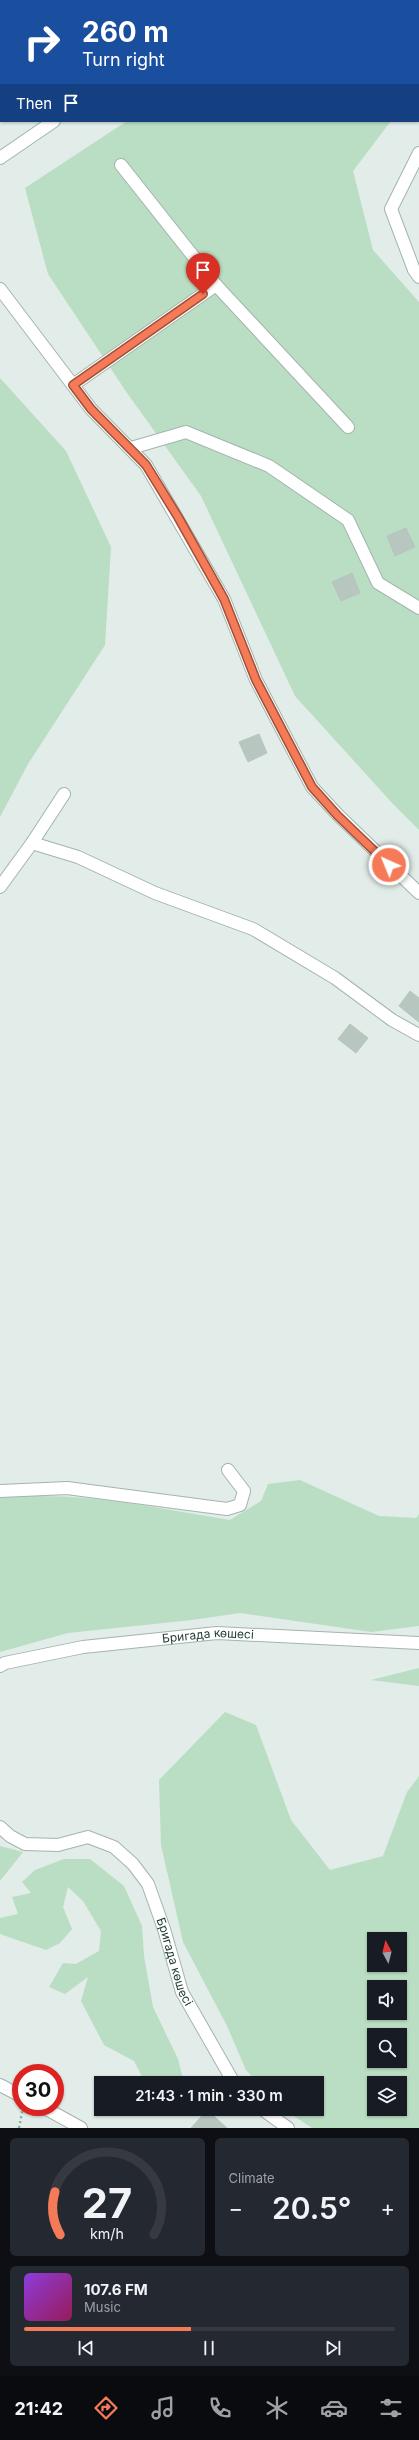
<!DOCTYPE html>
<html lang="en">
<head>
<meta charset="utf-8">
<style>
  body { margin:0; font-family:Inter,sans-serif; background:#242831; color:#f1f3f6; height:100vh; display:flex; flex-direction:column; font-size:15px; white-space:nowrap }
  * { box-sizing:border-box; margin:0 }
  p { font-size:13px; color:#9ea1a6 }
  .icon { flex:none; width:22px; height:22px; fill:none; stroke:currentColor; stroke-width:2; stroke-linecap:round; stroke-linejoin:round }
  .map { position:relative; height:2128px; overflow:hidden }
  .details { display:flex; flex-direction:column; gap:10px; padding:10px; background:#0d0f14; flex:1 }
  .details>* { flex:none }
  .guide { position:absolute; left:0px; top:0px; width:419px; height:122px; box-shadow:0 1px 3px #0004; background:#1a4fa0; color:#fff; overflow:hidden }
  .needle { width:26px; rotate:353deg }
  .fabs { position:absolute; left:367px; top:1932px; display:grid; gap:8px }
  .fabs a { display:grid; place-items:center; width:40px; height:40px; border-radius:0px; background:#171b24; box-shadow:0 1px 3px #0004; font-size:20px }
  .speed { position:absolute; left:12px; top:2064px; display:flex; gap:8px; font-size:20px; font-weight:700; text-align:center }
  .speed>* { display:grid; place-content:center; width:52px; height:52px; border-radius:50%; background:#171b24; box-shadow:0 1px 3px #0004; line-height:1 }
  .speed .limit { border:6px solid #d22; background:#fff; color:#111 }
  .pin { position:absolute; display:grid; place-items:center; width:34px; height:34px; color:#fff; margin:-41px -17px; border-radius:50% 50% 50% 0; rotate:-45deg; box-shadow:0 0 4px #0007 }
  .pin .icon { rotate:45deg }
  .me { position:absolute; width:44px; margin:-22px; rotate:316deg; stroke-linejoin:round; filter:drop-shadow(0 0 3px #0008) }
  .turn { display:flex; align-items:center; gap:14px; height:84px; padding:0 16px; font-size:18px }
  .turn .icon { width:52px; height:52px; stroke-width:2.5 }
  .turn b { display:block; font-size:28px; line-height:34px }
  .then { display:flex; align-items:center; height:38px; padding:0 16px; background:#0003; gap:8px; font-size:15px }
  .big { font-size:30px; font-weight:600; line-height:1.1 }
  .details .tile { flex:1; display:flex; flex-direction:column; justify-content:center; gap:6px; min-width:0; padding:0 14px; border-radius:6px; background:#242831 }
  .details .dial { align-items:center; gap:0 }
  .dial svg { height:104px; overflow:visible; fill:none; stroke:#363941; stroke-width:7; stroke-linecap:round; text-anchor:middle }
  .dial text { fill:#f1f3f6; stroke:none }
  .song { display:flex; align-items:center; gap:12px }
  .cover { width:48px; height:48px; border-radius:6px; background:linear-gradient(135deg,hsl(270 70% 55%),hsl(330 70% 35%)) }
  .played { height:4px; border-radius:2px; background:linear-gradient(90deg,#f57b58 45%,#363941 45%) }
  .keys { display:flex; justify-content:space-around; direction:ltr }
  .heat { display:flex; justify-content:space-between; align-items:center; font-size:22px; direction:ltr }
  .details .tiles { flex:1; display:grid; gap:10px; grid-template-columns:1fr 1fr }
  .tile:last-child { grid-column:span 2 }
  .trip { position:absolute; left:94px; top:2076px; width:230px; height:40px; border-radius:0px; background:#171b24; box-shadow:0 1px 3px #0004; font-weight:600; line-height:40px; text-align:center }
  .menu { display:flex; height:64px; justify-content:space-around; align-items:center; background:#090b0e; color:#9ea1a6 }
  .menu .icon { width:28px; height:28px }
  .menu .active { color:#f57b58 }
  .menu b { font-size:18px; color:#f1f3f6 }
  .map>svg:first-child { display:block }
  .green { fill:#badec3; fill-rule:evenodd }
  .building { fill:#b7c7c0; stroke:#b4c6be }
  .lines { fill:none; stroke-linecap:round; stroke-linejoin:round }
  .minor-casing { stroke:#a4b4af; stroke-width:14 }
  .path { stroke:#82b1a1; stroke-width:2.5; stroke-dasharray:2 3; stroke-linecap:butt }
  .minor { stroke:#fff; stroke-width:12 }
  .route-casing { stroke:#9f5039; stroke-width:10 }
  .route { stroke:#f57b58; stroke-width:7 }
  .labels { text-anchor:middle; stroke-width:4; stroke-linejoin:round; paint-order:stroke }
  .street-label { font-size:12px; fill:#213e36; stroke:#f3f9f6 }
</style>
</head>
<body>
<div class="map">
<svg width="419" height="2128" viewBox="0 0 419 2128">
  <rect width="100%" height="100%" fill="#e2ece8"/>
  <g class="green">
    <path d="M0,0H167L1,1V84Z"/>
    <path d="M307,0H419L418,83V1H306Z"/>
    <path d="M127,121H391L353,171L373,250L419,302V830L393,804L295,696L201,496L127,393L48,274L25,188Z"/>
    <path d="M0,378L66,451L111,547L105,645L28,764L0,817Z"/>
    <path d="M300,1480L379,1516L416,1518L419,1514V1626L371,1632L240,1613L192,1620L68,1633L0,1652V1498C76,1490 155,1508 230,1520L261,1501L268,1484Z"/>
    <path d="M419,1668V1686L371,1680Z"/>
    <path d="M225,1712L256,1725L291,1820L330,1870L383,1856L407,1792L419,1776V2128H312L283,2109H317V2083H258L246,2070L227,2026L183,1942L161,1845L159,1780ZM374,1939H400V1965H374ZM374,1987H400V2013H374ZM374,2035H400V2061H374ZM374,2083H400V2109H374Z"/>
    <path d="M0,1846L23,1852L0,1881Z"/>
    <path d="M64,1859H90L124,1886L142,1926L144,1956L153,2007L178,2059L184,2083H145L134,2061L104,2045L81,2001L88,1977L65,1994L49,1987L63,1963L76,1964L99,1951L101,1931L83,1901L68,1887L63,1907L72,1929L60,1943L46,1950L0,1934V1918L18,1914L12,1897L31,1893L22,1882L35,1870Z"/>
  </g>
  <g class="building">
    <path d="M406,528L415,547L395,556L387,536Z"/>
    <path d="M352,573L360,593L341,601L332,582Z"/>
    <path d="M259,734L267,753L248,762L239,742Z"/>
    <path d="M410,991L419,998V1022L399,1006Z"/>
    <path d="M350,1024L368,1038L356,1053L338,1039Z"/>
    <path d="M207,2110L227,2128H191Z"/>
  </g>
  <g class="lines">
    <defs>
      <g id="minor">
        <path d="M252,1L254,0"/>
        <path d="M419,153L391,209L414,270L419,277"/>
        <path d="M0,158L54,121"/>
        <path d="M121,165L216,285"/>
        <path d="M0,289L91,409L146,465L224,599L256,680L312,787L338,815L419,893"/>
        <path d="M73,385L216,285L348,427"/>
        <path d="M131,448L186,432L269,466L348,520L378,583L419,608"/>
        <path d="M64,794L32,843L78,857L155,893L253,929L335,978L392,1020L419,1035"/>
        <path d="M0,887L32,843"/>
        <path d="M0,1491L67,1488L227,1509L240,1505L244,1491L228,1470"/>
        <path id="s1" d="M0,1666L5,1663L83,1647L217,1633L419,1643"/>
        <path id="s2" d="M0,1827L10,1836L25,1844L58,1845L88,1837L114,1847L133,1864L148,1884L164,1929L182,1992L234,2083"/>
        <path d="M0,2085L21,2096"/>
        <path d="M43,2107L81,2128"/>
        <path d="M262,2109L288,2128"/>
      </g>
    </defs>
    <use href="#minor" class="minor-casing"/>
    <path class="path" d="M19,2128L23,2107"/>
    <use href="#minor" class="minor"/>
  </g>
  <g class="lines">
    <defs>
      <path id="route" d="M203,294L73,385L91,409L146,465L178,517L224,599L256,680L312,787L338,816L389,865"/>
    </defs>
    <use href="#route" class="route-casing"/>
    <use href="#route" class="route"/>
  </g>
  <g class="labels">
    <g class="street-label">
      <text dy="4" stroke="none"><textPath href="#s1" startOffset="211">Бригада көшесі</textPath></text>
      <text dy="4" stroke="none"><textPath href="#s2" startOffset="255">Бригада көшесі</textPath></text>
    </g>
  </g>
</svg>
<div class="fabs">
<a><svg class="needle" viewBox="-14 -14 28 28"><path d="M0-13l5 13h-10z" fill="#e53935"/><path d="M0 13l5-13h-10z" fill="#9ea1a6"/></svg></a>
<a><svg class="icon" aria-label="sound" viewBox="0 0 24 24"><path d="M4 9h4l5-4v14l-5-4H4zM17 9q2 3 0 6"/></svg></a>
<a><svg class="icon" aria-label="search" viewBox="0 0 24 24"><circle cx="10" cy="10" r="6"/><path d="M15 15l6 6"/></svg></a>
<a><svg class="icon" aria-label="layers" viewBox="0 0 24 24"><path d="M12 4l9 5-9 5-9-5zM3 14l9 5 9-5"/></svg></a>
</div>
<div class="speed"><div class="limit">30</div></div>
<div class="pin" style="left:203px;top:294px;background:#d93025"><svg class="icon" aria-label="arrive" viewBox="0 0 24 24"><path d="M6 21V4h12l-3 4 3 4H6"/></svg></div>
<svg class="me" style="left:389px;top:865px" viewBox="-20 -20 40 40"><circle r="17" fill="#f57b58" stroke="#fff" stroke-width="3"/><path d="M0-11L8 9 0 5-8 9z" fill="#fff"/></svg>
<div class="trip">21:43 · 1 min · 330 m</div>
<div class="guide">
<div class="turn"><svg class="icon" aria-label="right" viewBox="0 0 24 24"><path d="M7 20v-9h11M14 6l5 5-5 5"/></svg><div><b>260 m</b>Turn right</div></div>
<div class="then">Then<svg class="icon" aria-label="arrive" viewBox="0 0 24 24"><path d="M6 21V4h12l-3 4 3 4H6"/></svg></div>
</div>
</div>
<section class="details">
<div class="tiles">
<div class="tile dial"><svg viewBox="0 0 100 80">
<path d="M14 69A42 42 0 1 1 86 69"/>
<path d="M14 69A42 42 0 0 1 10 36" stroke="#f57b58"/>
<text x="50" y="56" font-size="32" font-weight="700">27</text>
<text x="50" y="72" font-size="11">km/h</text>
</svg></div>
<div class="tile"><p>Climate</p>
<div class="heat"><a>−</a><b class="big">20.5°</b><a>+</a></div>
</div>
<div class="tile">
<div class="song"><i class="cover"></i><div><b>107.6 FM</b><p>Music</p></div></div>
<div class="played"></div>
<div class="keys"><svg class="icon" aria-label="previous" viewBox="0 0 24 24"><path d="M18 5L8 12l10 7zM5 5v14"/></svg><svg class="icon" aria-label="pause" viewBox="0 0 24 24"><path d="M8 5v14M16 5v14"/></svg><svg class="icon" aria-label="next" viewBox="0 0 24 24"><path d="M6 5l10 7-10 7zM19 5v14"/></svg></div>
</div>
</div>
</section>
<nav class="menu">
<b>21:42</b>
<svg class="icon active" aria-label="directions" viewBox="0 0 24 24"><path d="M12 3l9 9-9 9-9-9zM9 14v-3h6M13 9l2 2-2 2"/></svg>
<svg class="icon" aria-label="music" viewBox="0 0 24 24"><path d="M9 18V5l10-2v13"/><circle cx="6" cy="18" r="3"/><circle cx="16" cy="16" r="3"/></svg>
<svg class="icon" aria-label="phone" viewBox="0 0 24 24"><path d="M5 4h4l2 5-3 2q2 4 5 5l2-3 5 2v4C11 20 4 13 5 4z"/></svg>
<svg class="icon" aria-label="climate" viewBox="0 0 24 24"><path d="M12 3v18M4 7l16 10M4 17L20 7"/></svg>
<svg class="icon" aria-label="car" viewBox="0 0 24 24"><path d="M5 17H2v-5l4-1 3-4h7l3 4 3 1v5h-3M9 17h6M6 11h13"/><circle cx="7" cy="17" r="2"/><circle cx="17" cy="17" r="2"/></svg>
<svg class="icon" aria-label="filters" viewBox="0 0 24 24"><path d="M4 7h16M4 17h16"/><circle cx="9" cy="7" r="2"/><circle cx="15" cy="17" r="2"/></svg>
</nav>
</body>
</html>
